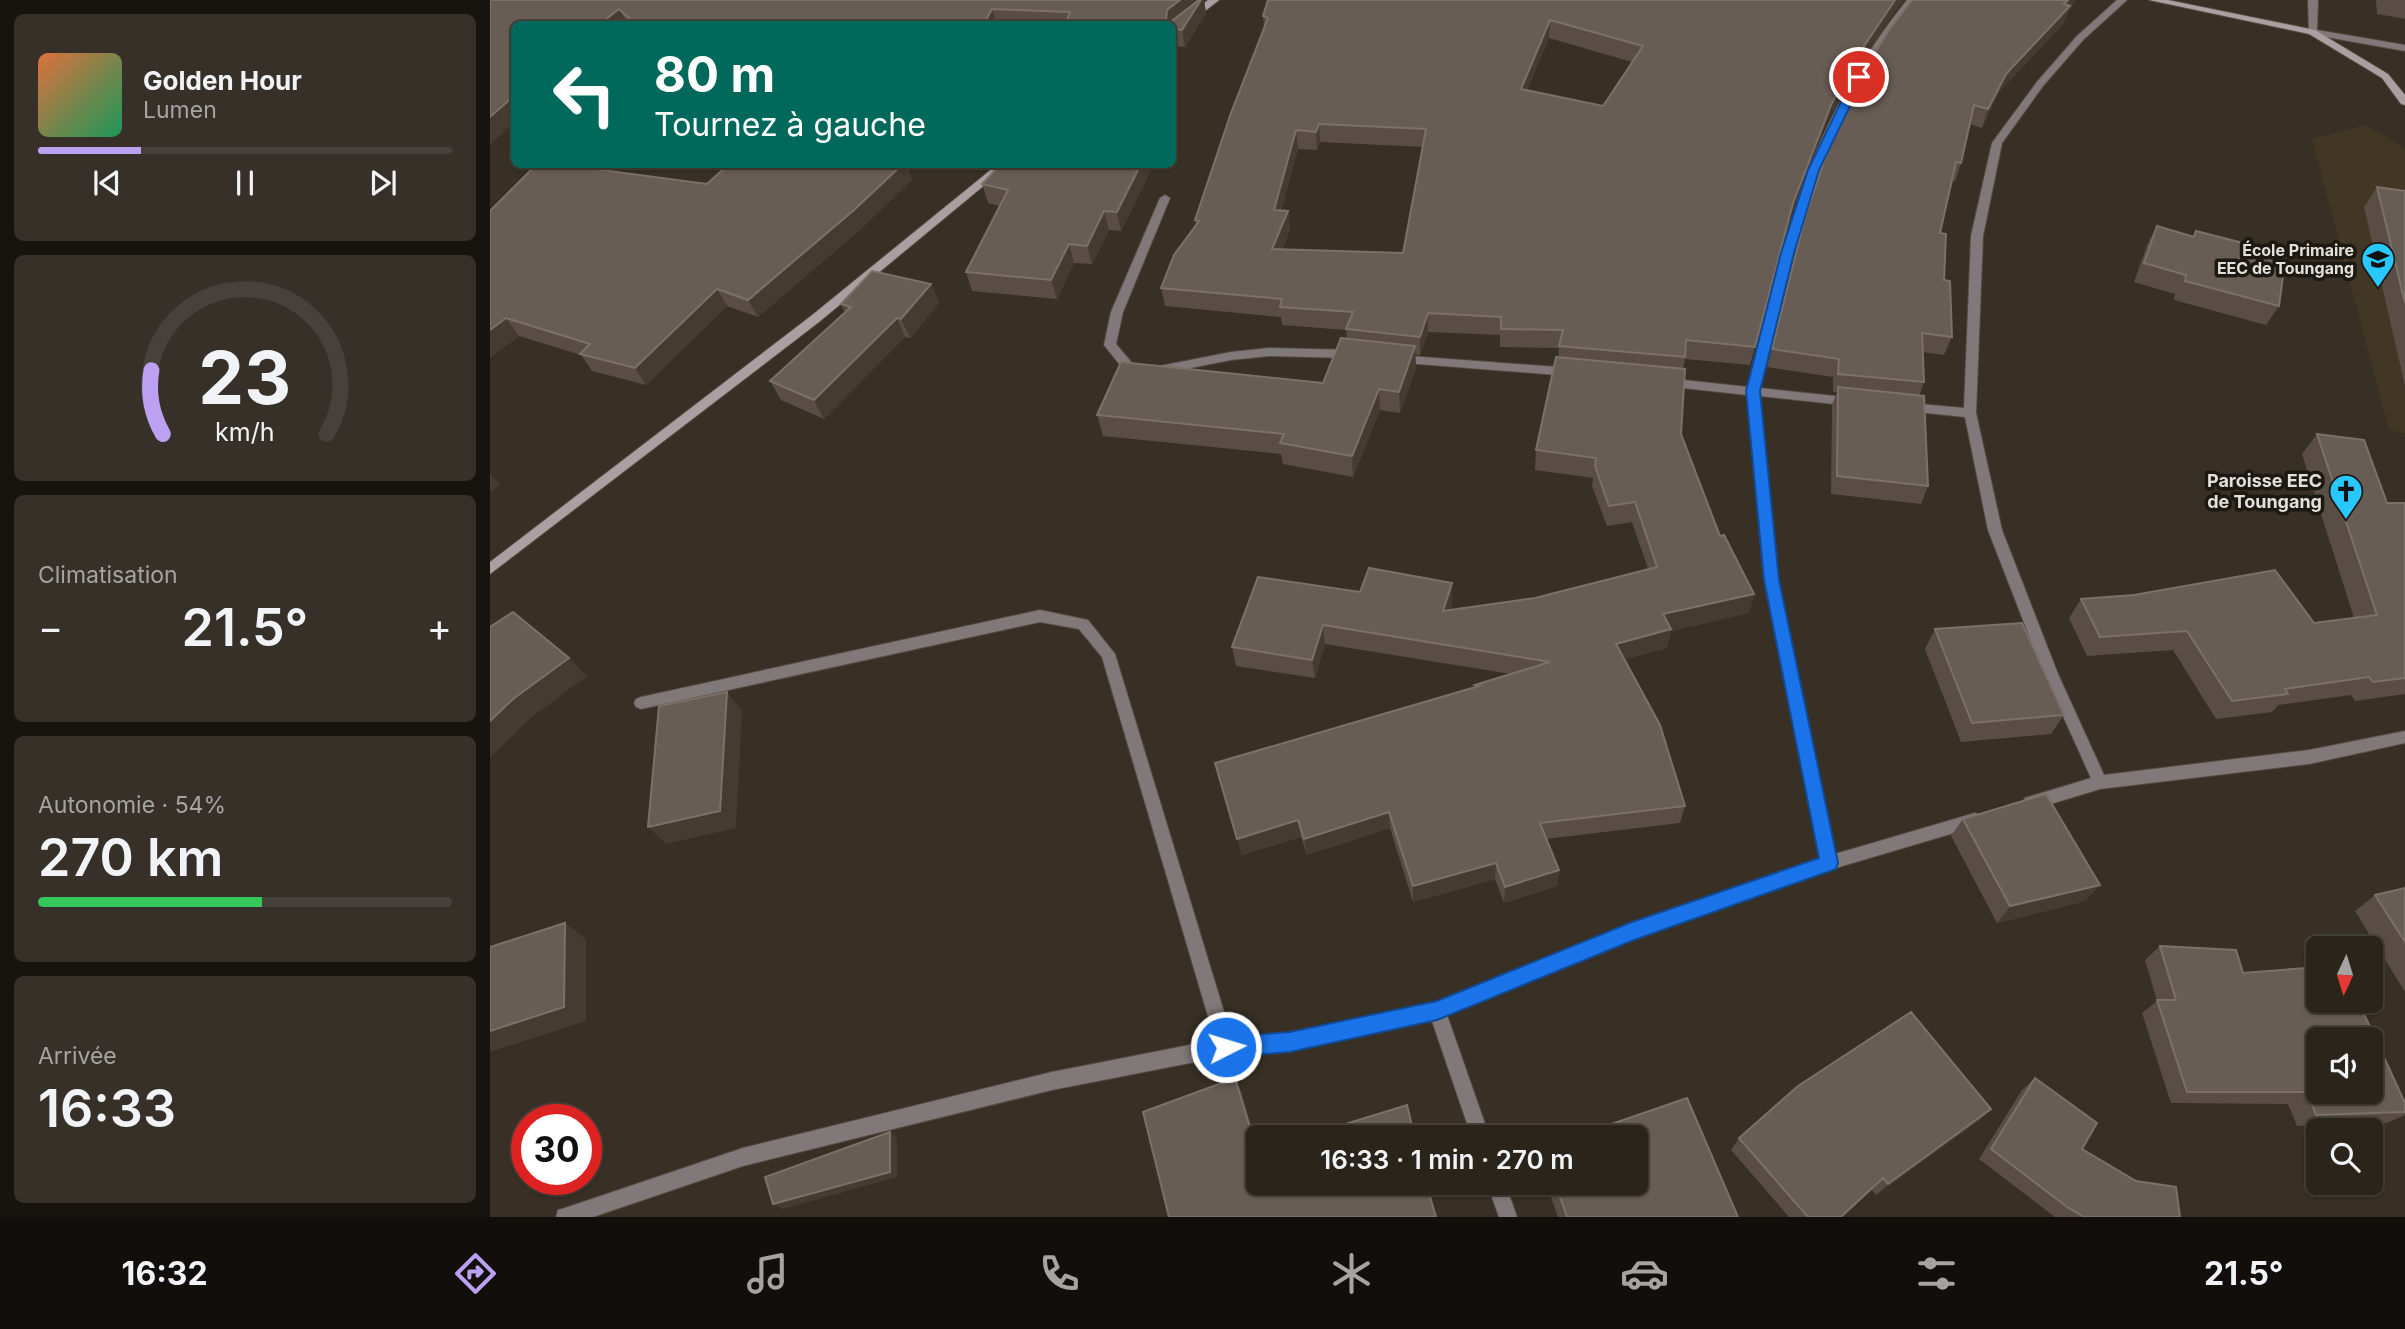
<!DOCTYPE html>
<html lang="fr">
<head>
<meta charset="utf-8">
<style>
  body { margin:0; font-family:Inter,sans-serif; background:#363028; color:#f1f3f6; height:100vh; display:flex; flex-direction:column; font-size:26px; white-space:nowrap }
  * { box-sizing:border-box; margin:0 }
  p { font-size:23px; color:#a5a4a3 }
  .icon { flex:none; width:38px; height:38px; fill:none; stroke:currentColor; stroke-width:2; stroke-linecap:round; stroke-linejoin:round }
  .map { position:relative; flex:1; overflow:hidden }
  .details { display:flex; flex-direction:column; gap:14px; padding:14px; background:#17140f; width:490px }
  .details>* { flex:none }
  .guide { position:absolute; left:21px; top:21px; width:665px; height:147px; border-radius:10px; box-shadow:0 2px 5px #0004,0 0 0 2px #46413a; background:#00695c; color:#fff; overflow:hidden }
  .needle { width:46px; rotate:184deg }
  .buttons { position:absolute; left:1816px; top:936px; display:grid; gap:14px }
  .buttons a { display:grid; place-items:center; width:77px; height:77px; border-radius:10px; background:#2a241b; box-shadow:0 2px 5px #0004,0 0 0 2px #46413a; font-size:35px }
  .speed { position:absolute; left:21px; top:1104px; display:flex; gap:14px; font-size:35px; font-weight:700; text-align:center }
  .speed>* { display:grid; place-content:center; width:91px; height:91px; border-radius:50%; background:#2a241b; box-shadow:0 2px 5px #0004,0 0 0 2px #46413a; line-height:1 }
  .speed .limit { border:10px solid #d22; background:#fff; color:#111 }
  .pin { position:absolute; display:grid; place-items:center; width:60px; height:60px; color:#fff; margin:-30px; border:4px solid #fff; border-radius:50%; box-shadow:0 2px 7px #0007 }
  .me { position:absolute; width:77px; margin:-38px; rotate:85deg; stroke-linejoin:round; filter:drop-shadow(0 0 5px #0008) }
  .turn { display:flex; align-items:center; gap:24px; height:147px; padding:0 28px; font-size:32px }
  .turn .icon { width:91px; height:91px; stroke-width:2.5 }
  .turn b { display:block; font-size:49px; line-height:60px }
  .big { font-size:52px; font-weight:600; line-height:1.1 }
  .details .card { flex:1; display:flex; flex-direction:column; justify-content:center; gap:10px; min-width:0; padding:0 24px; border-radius:10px; background:#363028 }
  .details .dial { align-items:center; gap:0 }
  .dial svg { height:182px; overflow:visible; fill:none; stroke:#46413a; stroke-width:7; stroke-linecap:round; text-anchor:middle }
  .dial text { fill:#f1f3f6; stroke:none }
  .song { display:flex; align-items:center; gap:21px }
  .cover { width:84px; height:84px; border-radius:10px; background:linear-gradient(135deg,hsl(20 70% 55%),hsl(150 70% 35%)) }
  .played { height:7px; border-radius:4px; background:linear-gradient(90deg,#bca0f2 25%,#46413a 25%) }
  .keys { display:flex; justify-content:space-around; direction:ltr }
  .heat { display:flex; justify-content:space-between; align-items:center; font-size:38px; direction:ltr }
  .charge { height:10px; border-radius:5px; background:linear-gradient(90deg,#34c759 54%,#46413a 0) }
  .trip { position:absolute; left:756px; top:1125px; width:402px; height:70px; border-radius:10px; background:#2a241b; box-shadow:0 2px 5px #0004,0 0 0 2px #46413a; font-weight:600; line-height:70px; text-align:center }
  .tabs { display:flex; height:112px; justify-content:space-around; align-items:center; background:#110e0b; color:#a5a4a3 }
  .tabs .icon { width:49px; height:49px }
  .tabs .selected { color:#bca0f2 }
  .tabs b { font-size:32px; color:#f1f3f6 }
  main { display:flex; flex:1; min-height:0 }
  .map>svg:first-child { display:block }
  .built { fill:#423725 }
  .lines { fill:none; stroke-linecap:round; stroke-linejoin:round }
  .street-casing { stroke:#544c41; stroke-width:2 }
  .secondary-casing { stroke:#544c41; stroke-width:2 }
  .street { fill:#807879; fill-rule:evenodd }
  .secondary { fill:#ac9fa1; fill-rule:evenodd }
  .wall { fill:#594d45; fill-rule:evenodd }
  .shaded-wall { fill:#463b31 }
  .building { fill:#685d55; stroke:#7c7169; stroke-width:2; fill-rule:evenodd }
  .route { fill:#1a73e8; stroke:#114b97; stroke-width:2 }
  .labels { text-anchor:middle; stroke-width:7; stroke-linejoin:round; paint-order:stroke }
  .far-poi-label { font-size:16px; font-weight:bold; fill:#e4dfd8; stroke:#1c1913; text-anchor:end }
  .poi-label { font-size:18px; font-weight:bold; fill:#e4dfd8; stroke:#1c1913; text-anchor:end }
</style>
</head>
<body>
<main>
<section class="details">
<div class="card">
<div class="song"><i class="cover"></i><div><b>Golden Hour</b><p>Lumen</p></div></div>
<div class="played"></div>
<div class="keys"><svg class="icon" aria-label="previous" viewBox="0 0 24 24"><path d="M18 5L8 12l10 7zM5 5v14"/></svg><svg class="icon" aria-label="pause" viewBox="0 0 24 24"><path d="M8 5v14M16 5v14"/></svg><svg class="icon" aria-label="next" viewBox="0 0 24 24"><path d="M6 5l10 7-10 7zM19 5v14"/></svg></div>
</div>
<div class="card dial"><svg viewBox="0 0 100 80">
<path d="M14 69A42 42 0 1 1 86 69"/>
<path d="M14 69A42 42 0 0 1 9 41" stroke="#bca0f2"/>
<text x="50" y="56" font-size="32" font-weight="700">23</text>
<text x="50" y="72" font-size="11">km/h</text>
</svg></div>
<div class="card"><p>Climatisation</p>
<div class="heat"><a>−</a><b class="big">21.5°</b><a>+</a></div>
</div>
<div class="card"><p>Autonomie · 54%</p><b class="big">270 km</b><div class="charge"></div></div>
<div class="card"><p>Arrivée</p><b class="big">16:33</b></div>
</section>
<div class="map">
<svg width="1915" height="1217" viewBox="0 0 1915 1217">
  <rect width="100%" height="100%" fill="#383024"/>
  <path class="built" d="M1876,125L1915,148V433L1899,430L1822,139Z"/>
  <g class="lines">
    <defs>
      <g id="street">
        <path d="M1417,0H1427C1403,32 1380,62 1361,98C1314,188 1294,290 1270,388L1363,398L1369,402L1363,406L1270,396L1288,580L1345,854L1485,813L1491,815L1493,820L1491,825L1339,870L1143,938L957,1015L1000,1138H982L942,1021L800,1051L736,1056L562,1090L253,1166L103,1217H66L68,1210L75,1208L253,1148L562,1072L725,1040L612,657L589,629L550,622L151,709L146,707L144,703L146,699L151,697L550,610L598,620L625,654L742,1038L800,1033L947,1003L1141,923L1330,859L1274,580L1257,395L1175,386L1169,382L1175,378L1258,387C1277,314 1292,240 1319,170C1342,109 1376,51 1417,0Z"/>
        <path d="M1627,0H1637L1593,40L1553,86L1512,143L1493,236L1486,413L1512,530L1568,674L1614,775L1819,750L1915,731V743L1819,764L1610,789L1541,810L1535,808L1533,803L1535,798L1601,778L1554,674L1498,530L1475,417L1418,411L1412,407L1418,403L1474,408L1481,236L1502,143L1547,82L1587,36Z"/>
        <path d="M1818,0H1828L1827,30L1915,45V51L1819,34Z"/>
        <path d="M675,195L680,198L633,312L626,344L642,363L654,366L656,369L650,373L634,370L614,345L621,312L670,198Z"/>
        <path d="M779,348L862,350L868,354L862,358L779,356L741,360L670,374L664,370L670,366L741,352Z"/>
        <path d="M906,355L1081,368L1087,372L1081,376L902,362L900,359L902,356Z"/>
        <path d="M997,1183H1015L1027,1217H1009Z"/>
      </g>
      <g id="secondary">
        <path d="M718,0H729L682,37V29Z"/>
        <path d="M1659,0H1678L1825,30L1898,74L1915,95V105L1911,104L1892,78L1819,34Z"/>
        <path d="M508,164H520L329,322L0,574V562L321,316Z"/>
      </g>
    </defs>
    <use href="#street" class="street-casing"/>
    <use href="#secondary" class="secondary-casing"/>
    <use href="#street" class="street"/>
    <use href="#secondary" class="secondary"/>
  </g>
  <g class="wall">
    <path d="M0,0H714L716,13L695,47L682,46V24H24V123L0,144Z"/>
    <path d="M778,0H1414L1400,18L1359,80L1336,123L1298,222L1260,365L1195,359L1193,369L1191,434L1230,536L1264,594L1259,613L1181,631L1177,648L1135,659L1195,806L1190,823L1056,839L1069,870L1067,886L1014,903L1005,879L923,902L900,828L817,855L811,837L752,855L725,763L985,687V685L1021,674L835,644L825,678L746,666L742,647L870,592L962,602L960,610L1045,598L1158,569L1142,522L1117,526L1102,486L1103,478L1045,470L1046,450L1068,358L1069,348L1010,347V335L938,332L930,355L925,354L926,368L910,413L890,410L863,477L793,464L791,454L613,436L607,415L833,383L857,339L856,330L792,325L791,317L675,306L671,288L706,226L705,220L774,28L773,16ZM1059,38L1142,62L1113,106L1037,90ZM830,142L933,147L913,253L792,250L800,230L798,211H791L808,149L827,150Z"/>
    <path d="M1422,0H1586L1579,9L1573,24L1509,92L1492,128L1480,124L1471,163L1465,181H1462L1450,233L1454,280L1462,337L1454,355L1432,352L1434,382L1429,396L1438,486L1431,504L1341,494L1342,405L1347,392H1343V377L1277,367L1314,221Z"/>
    <path d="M1886,0H1915V19L1887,14Z"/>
    <path d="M38,164H129L131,168L127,172L217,184L239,164H416L422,180L372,228L268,317L237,306L156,385L102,371L91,355L29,336L0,358V211L41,170Z"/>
    <path d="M511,164H664L631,231L619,230L602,264L584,263L567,299L482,291L476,272L510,206L498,203L492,184Z"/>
    <path d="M1887,187L1915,191V386L1874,207Z"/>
    <path d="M1667,226L1703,236L1706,231L1789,306L1776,325L1684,300L1685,294L1644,282L1657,245Z"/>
    <path d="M441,284L449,303L420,338L415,337L334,419L291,400L280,381L355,313L351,304Z"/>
    <path d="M1827,434L1897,503H1915V694L1865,701L1861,695L1788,705L1782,712L1726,719L1683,650L1597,656L1579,618L1591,599L1824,623L1864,618L1812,454Z"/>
    <path d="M1445,629L1574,715L1561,734L1471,742L1435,649Z"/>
    <path d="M1473,819L1610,885L1595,901L1507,923L1461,836Z"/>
    <path d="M1915,888V992L1865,911L1885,895Z"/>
    <path d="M1670,946L1753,973L1915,1103V1115L1897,1123L1807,1126L1798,1104L1681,1103L1652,1013L1667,1001L1655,960Z"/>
    <path d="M1545,1078L1592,1149L1690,1217H1565L1489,1159L1532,1090Z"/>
    <path d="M1501,1109L1488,1121L1386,1195L1381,1189L1351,1217H1299L1241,1150L1249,1138Z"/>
    <path d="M1056,1183H1146L1248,1217H1068Z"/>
  </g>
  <g class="shaded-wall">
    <path d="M690,0H714L716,13L695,47L692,30L677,24L676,20L677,10Z"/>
    <path d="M1405,0H1414L1400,18L1359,80L1336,123L1298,222L1260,365L1303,203L1341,105L1364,61Z"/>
    <path d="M1578,0H1586L1579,9L1573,24L1509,92L1492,128L1498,109L1516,74Z"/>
    <path d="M129,9L138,24H110Z"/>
    <path d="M502,9L507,24H494Z"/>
    <path d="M1060,20L1059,38L1030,107L1031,89Z"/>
    <path d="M24,96V123L0,144V117Z"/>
    <path d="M829,124L830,142L827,150L826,132Z"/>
    <path d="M806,130L808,149L786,228L784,210Z"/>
    <path d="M108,164H129L131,168L115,186L104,169Z"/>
    <path d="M413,164H416L422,180L372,228L268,317L258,300Z"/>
    <path d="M651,164H664L631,231L627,212Z"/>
    <path d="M614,211L619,230L602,264L597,246Z"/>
    <path d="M798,211L800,230L784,268L782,249Z"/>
    <path d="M579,244L584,263L567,299L561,280Z"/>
    <path d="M441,284L449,303L420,338L411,319Z"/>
    <path d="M227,289L237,306L156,385L145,368Z"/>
    <path d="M938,313V332L930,355V337Z"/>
    <path d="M16,318L29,336L0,358V330Z"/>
    <path d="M407,318L415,337L334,419L324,400Z"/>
    <path d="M925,346L926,368L910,413L909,392Z"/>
    <path d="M889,389L890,410L863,477L862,456Z"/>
    <path d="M0,473L10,485L0,493Z"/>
    <path d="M962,583V602L953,630V611Z"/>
    <path d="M1264,594L1259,613L1181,631L1177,648L1123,663L1126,644L1173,614Z"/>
    <path d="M833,625L835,644L825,678L822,660Z"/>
    <path d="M79,658L97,676L42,717L0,758V721L23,699Z"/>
    <path d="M237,692L252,711L246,828L176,844L158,827Z"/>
    <path d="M899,812L900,828L817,855L814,839Z"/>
    <path d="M808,820L811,837L752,855L747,839Z"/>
    <path d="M1006,863L1005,879L923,902V886Z"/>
    <path d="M1069,870L1067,886L1014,903L1015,887Z"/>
    <path d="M1610,885L1595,901L1507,923L1520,906Z"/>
    <path d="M75,923L96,939V1021L0,1052V1031Z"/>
    <path d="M745,1078L752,1093L768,1150V1154Z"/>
    <path d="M1501,1109L1488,1121L1386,1195L1398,1184Z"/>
    <path d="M400,1132L407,1138V1177L293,1209L283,1204Z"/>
  </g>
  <g class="building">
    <path d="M0,0H690L677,10L676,20L679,23L709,0H711L692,30L682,29V24H604L576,23L580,12L502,9L494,24H145L129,9L110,24H24V96L0,117Z"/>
    <path d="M778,0H1405L1364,61L1341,105L1303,203L1265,347L1196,340L1195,357L1069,346L1073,330L1011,329V317L938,313L930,337L856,329L863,312L790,307L792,299L671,288L684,255L709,221L705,220L741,113L778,18L773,16ZM1060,20L1153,46L1113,106L1031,89ZM829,124L936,129L913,253L782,249L798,211L784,210L806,130L826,132Z"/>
    <path d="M1422,0H1578L1574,4L1580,6L1516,74L1498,109L1484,105L1471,163L1466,162L1450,233L1456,234L1454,280L1460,281L1462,337L1432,333L1434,382L1348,374L1349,359L1282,349L1314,221L1338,149L1368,80L1399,30Z"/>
    <path d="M47,164H108L104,169L217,184L239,164H413L364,210L258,300L227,289L145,368L90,354L100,344L16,318L0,330V211Z"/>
    <path d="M511,164H651L627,212L614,211L597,246L579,244L561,280L476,272L518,190L492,184Z"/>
    <path d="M1887,187L1915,191V303Z"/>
    <path d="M1667,226L1704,237L1706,231L1796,254L1789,306L1695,281L1696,275L1654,263Z"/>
    <path d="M382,271L441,284L411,319L407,318L324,400L280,381L361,307L351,304Z"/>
    <path d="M851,338L925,346L909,392L889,389L862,456L790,443L794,434L607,415L631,362L833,383Z"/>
    <path d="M1066,357L1195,369L1191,434L1230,536L1234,535L1264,594L1173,614L1181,629L1126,644L1170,725L1195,806L1050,823L1069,870L1015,887L1006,863L923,886L899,812L814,839L808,820L747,839L725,763L989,686L985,685L1060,662L833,625L822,660L742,647L768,577L870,592L879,568L962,583L953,611L1045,598L1167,567L1145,502L1119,506L1105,466L1106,458L1046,450Z"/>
    <path d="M1348,387L1434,396L1438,486L1347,476Z"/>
    <path d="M1827,434L1874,440L1897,503H1915V678L1883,682L1879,677L1795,689L1798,694L1742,701L1697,631L1610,637L1591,599L1644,595L1785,570L1824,623L1887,615Z"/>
    <path d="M23,612L79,658L23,699L0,721V627Z"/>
    <path d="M1532,623L1574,715L1482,723L1445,629Z"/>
    <path d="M237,692L230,811L158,827L169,706Z"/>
    <path d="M1556,794L1610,885L1520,906L1473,819Z"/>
    <path d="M1915,888V942L1885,895Z"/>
    <path d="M75,923L74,1007L0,1031V947Z"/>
    <path d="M1670,946L1746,950L1753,973L1829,967V1001H1868L1915,1103V1112L1826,1115L1817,1092H1697L1667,1000H1686ZM1829,1040H1881V1092H1829Z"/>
    <path d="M1421,1012L1501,1109L1398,1184L1393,1178L1351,1217H1318L1249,1138L1308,1086Z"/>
    <path d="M745,1078L767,1150H768V1183H936L946,1217H679L653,1112Z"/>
    <path d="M1545,1078L1607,1123L1592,1149L1646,1181L1686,1187L1690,1217H1594L1577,1207L1501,1149Z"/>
    <path d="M1197,1098L1248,1217H1077L1065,1183H1146V1138H1081Z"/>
    <path d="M917,1105L925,1138H810Z"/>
    <path d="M400,1132V1172L283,1204L275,1177Z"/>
  </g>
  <path class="route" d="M1369,74L1374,77L1329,170L1304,253L1270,391L1289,580L1348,863L1346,869L1144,940L947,1020L800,1052L736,1057L729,1054L726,1047L729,1040L736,1037L800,1032L947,1001L1142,922L1329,858L1274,580L1256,391L1291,253L1318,170L1363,77Z"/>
  <defs>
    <symbol id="school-pin" viewBox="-11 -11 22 30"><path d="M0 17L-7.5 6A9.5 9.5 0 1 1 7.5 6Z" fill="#28c8ff" stroke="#1c1913"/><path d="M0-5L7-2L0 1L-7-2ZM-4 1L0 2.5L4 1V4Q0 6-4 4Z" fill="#111"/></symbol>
    <symbol id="church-pin" viewBox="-11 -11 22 30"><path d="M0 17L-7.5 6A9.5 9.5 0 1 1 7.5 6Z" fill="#28c8ff" stroke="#1c1913"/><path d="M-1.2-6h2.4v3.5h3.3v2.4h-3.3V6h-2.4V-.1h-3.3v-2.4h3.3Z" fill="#111"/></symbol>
  </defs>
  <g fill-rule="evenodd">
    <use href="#school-pin" x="1869" y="240" width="38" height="52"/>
    <use href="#church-pin" x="1837" y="472" width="38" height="52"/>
  </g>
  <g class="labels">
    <g class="far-poi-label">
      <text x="1864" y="256">École Primaire<tspan x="1864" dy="18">EEC de Toungang</tspan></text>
    </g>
    <g class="poi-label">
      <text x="1832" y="487">Paroisse EEC<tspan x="1832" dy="21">de Toungang</tspan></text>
    </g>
  </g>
</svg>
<div class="buttons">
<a><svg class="needle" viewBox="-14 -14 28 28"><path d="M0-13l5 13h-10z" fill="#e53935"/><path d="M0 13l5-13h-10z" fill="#a5a4a3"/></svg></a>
<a><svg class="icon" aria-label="sound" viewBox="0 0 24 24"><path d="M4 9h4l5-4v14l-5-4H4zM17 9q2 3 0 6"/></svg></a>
<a><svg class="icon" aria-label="search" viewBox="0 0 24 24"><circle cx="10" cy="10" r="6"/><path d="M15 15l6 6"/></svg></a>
</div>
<div class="speed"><div class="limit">30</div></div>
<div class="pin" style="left:1369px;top:77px;background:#d93025"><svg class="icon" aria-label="arrive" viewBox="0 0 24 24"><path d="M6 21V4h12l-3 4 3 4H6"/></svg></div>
<svg class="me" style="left:736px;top:1047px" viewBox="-20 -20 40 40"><circle r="17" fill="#1a73e8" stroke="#fff" stroke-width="3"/><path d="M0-11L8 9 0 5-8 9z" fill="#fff"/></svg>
<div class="trip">16:33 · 1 min · 270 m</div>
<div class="guide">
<div class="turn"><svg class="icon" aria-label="left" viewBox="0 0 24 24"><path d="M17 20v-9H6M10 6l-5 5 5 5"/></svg><div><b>80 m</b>Tournez à gauche</div></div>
</div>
</div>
</main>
<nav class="tabs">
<b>16:32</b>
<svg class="icon selected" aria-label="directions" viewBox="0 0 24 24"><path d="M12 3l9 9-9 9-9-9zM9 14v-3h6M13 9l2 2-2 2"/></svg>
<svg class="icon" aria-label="music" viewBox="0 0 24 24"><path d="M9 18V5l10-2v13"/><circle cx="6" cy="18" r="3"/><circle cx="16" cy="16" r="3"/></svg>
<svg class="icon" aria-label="phone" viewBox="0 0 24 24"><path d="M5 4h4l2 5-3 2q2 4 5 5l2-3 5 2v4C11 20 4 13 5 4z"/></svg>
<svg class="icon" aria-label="climate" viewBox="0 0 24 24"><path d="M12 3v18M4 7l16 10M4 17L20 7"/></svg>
<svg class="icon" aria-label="car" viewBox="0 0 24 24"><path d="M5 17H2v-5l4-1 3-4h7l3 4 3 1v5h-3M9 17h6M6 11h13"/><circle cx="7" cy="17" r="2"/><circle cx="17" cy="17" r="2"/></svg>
<svg class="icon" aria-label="filters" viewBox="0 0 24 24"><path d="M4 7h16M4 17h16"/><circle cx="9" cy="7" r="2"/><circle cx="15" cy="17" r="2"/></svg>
<b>21.5°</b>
</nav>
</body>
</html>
